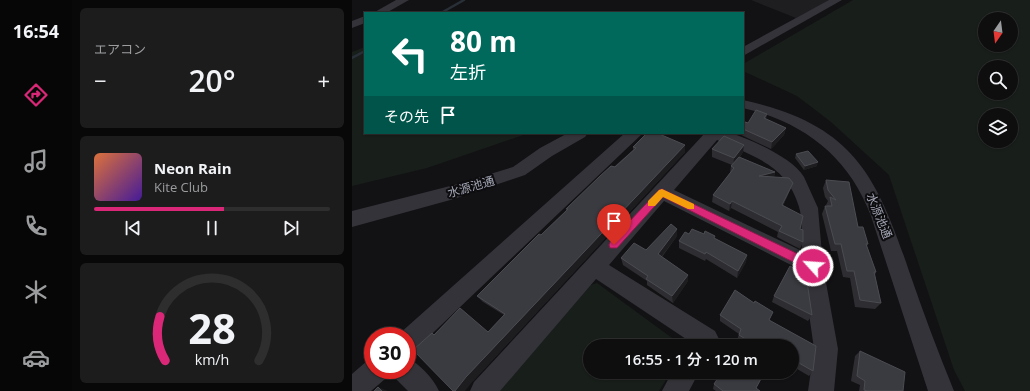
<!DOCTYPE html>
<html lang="ja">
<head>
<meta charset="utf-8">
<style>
  body { margin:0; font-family:"Open Sans","Noto Sans JP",sans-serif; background:#1c1c1d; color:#f1f3f6; height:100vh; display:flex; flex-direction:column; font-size:15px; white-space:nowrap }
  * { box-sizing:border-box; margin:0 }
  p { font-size:13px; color:#9b9c9e }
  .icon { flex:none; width:22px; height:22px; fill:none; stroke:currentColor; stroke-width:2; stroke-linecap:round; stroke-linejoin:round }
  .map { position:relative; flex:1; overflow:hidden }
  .panel { display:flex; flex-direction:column; gap:8px; padding:8px; background:#080808; width:280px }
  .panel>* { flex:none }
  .hud { position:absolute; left:12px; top:12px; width:380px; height:122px; border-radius:0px; box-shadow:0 1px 3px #0004,0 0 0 1px #2e2e2f; background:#00695c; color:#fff; overflow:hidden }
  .needle { width:26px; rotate:194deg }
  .fabs { position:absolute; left:626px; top:12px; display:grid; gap:8px }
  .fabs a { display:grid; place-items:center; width:40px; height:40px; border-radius:50%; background:#0e0e0f; box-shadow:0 1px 3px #0004,0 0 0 1px #2e2e2f; font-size:20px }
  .speed { position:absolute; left:12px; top:327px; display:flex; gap:8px; font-size:20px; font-weight:700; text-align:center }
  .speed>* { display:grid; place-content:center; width:52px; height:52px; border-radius:50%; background:#0e0e0f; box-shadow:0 1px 3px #0004,0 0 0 1px #2e2e2f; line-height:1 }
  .speed .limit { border:6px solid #d22; background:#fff; color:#111 }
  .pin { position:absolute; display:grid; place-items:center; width:34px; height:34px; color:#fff; margin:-41px -17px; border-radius:50% 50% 50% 0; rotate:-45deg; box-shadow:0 0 4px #0007 }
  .pin .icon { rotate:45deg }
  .me { position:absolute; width:44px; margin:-22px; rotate:296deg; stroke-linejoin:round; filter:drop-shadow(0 0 3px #0008) }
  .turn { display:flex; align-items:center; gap:14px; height:84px; padding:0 20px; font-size:18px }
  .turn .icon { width:52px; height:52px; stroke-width:2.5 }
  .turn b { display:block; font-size:28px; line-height:34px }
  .then { display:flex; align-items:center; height:38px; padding:0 20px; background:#0003; gap:8px; font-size:15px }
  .big { font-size:30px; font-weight:600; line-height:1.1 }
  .panel .widget { flex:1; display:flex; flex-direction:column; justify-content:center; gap:6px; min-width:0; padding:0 14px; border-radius:6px; background:#1c1c1d }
  .panel .dial { align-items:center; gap:0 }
  .dial svg { height:104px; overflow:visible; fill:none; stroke:#2e2e2f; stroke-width:7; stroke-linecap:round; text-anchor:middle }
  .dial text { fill:#f1f3f6; stroke:none }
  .song { display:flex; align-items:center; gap:12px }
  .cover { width:48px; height:48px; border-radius:6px; background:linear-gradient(135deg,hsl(20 70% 55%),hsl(260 70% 35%)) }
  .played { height:4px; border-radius:2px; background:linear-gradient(90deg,#db2777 55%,#2e2e2f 55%) }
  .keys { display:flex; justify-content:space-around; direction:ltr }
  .heat { display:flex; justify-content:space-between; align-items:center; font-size:22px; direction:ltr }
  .trip { position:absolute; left:231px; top:339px; width:216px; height:40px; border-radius:20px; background:#0e0e0f; box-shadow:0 1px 3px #0004,0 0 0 1px #2e2e2f; font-weight:600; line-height:40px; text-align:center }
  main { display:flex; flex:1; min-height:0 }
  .menu { display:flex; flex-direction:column; width:72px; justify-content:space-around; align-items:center; background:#060606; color:#9b9c9e }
  .menu .icon { width:28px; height:28px }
  .menu .selected { color:#db2777 }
  .menu b { font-size:18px; color:#f1f3f6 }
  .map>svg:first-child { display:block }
  .built { fill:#1e1e21 }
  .green { fill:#181e1a; fill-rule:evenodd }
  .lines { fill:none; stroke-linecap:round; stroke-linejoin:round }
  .stream { stroke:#282f37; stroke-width:2.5 }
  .minor { fill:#333339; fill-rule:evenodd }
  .wall { fill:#2e2e32 }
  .shaded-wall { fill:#1d1d20 }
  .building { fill:#3a3b40; stroke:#4b4c52 }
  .route { fill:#db2777; stroke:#8e194d }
  .slow { fill:#f59e0b }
  .labels { text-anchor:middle; stroke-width:4; stroke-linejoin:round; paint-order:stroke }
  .street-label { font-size:12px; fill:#a3a6b4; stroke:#0d0d0f }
</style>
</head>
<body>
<main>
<nav class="menu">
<b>16:54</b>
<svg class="icon selected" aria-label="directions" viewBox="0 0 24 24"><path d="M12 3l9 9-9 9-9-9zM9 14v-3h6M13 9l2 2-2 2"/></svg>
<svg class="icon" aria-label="music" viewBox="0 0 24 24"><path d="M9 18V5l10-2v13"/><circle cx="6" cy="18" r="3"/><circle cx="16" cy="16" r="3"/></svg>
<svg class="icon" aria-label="phone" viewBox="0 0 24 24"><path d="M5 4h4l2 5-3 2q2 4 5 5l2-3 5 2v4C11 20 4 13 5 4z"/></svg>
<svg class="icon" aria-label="climate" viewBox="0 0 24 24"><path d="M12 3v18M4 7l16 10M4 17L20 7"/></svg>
<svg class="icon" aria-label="car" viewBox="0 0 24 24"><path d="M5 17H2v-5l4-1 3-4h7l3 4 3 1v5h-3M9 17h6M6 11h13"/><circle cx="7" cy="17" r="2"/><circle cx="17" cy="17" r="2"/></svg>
</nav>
<section class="panel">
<div class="widget"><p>エアコン</p>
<div class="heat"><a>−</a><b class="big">20°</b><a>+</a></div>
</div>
<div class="widget">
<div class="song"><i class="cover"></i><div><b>Neon Rain</b><p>Kite Club</p></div></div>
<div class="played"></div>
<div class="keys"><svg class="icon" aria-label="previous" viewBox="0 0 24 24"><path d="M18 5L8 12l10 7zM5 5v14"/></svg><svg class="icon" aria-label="pause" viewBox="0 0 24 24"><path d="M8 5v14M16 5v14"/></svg><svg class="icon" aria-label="next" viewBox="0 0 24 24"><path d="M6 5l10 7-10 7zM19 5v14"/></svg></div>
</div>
<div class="widget dial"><svg viewBox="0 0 100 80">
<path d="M14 69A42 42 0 1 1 86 69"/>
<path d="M14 69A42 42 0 0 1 10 35" stroke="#db2777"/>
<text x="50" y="56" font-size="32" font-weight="700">28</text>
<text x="50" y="72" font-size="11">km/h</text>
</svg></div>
</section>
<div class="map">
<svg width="678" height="391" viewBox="0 0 678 391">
  <rect width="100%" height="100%" fill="#121214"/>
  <path class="built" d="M399,0H480L444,18Z"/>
  <g class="green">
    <path d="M501,0H678V391H613L602,370L537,175L479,122L445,96L391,71V64ZM633,19H659V45H633ZM633,67H659V93H633ZM633,115H659V141H633Z"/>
    <path d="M13,47V133H177L75,168L0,186V52Z"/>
    <path d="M245,283L331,346H238V372H319L307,391H145L239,285Z"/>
  </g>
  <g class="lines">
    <g class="stream">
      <path d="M89,13L112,0"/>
      <path d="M0,58L13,51"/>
    </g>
    <g class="minor">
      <path d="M44,0H57L34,13H21Z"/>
      <path d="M477,0H490L391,56V47Z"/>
      <path d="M13,16V23L0,28V21Z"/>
      <path d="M391,100C500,124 524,173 557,271C571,312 586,352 602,391H576L519,216C497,157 452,122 391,108Z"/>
      <path d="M216,133H236L233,137L200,156L173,175L102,199L0,227V211L102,185L161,167L188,148Z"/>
      <path d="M273,133H291L63,350L55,354V336H46L47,334Z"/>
      <path d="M353,133C361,133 371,131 378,133C398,139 441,158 452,177L466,208L471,266L486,349L482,391H456L462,349L451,271L312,201L257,265L363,331L367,339L364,346H339L340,343L244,279L148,391H118L122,382ZM365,140C401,156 435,165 447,207C451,220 449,237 450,251L322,190Z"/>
      <path d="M55,358C68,364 81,378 87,391H56L44,379L41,370H55Z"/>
      <path d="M21,359V370H36L33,379L19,391H0V374L15,361Z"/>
      <path d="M320,372H347L337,391H310Z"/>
    </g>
  </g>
  <g class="wall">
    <path d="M415,114L414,119L434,128L432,135L419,149L387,134L379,133H391V124L392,125Z"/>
    <path d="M281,147L333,152L121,381L82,335L136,332L152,315L131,302L125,296L215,210L214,209L281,150Z"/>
    <path d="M360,149L391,152L388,157L423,172L422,177L441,183L438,190L431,206L448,229L451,242L448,249L425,237L426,232L379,208L377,211L360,202L361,195L378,173L379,166L380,165L360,157Z"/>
    <path d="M444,154L465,166L452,170L443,158Z"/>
    <path d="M474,180L506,227L516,244L515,246L524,272L523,275L529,303L523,309L503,307L498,278L491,277L485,251H479L470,214L473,206H475L474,205L476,201L473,197L471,188Z"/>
    <path d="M337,234L363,239L395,255L394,262L385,278L354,259L353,261L327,248V241Z"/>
    <path d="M325,236L310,257L336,275V281L321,303L295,285V281L271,265L269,258L294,250Z"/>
    <path d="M383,290L402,303L403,301L421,312L417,320L464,346L461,371L457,376L440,366V346H395L385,340L387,334L368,321V315Z"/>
    <path d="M422,296L460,315L456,321L420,302Z"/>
    <path d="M508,351L551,391H507L508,385L499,381L503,356Z"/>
    <path d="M390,380L408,391H364L361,389L362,384Z"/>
  </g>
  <g class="shaded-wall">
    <path d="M434,128L432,135L419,149L420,142Z"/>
    <path d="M333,145V152L121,381L113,391H103L114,377Z"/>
    <path d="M392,145L391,152L381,166L382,158Z"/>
    <path d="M466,162L465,166L452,170L453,166Z"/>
    <path d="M423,172L422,179L407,176Z"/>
    <path d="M441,183L438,190L428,212L430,205Z"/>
    <path d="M380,201L379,208L377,211L378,204Z"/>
    <path d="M325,229V236L306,261V254Z"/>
    <path d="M395,255L394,262L385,278L386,271Z"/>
    <path d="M336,275V281L321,303L320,296Z"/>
    <path d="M26,387L36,391H30Z"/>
  </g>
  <g class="building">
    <path d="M404,110L415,114L412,118L434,128L420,142L391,129V124L392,125L393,122L396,123Z"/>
    <path d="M295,133H305L333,145L114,377L103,391H101L61,350L80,333L82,335L108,308L136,332L153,314L125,296L187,234L189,235L216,209H214L248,176L259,166L263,167L284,148L281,147Z"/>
    <path d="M372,136L392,145L382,158L360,149Z"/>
    <path d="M456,151L466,162L453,166L444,154Z"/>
    <path d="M387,157L423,172L407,176L437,178L441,183L430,205L451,216L448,229L451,230V242L427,231L430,226L380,201L378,204L361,195L382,168L379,166Z"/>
    <path d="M474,180L497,182L506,227H511L516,244H514L524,272H522L529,303L508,300L502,271H495L489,244H483L473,206H480L478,197L484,200L476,190Z"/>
    <path d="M319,224L325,229L306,254L336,275L320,296L294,279L296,276L269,258L282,243L294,250Z"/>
    <path d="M340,229L352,234L353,231L363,236L362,238L395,255L386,271L354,252L353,254L327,241L333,232L337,234Z"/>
    <path d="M438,266L454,275L460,315L422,296Z"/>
    <path d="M383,290L402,303L403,301L421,312L417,320L464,346L461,371L440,359V346H416L407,341L405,346L387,335L389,329L368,315Z"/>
    <path d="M508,351L553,372L551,391H515L512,390L513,381L505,376Z"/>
    <path d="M370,372H378L390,380L395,372H403L410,377L404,388L408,391H371L362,384Z"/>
    <path d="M26,387L30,391H22Z"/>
  </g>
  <path class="route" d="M310,189L465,263L466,266L465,270H457L311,197L265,248H258L257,245L258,242L307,190Z"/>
  <path class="slow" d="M310,189L342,204V209H336L311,197L303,206H296V201L307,190Z"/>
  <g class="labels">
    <g class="street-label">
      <text transform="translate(119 187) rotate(-16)" y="4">水源池通</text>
      <text transform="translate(527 216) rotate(68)" y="4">水源池通</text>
    </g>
  </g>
</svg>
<div class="fabs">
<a><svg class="needle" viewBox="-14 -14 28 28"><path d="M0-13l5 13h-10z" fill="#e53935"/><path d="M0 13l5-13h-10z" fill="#9b9c9e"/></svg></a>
<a><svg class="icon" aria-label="search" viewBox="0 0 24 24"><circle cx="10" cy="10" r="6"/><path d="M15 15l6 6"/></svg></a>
<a><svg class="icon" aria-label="layers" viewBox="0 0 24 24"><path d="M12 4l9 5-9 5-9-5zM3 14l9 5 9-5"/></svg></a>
</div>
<div class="speed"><div class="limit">30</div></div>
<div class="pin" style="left:262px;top:245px;background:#d93025"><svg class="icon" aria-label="arrive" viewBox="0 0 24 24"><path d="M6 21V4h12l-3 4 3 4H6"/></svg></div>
<svg class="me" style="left:461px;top:266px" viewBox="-20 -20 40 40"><circle r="17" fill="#db2777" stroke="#fff" stroke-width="3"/><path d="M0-11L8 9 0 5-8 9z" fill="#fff"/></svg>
<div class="trip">16:55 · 1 分 · 120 m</div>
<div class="hud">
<div class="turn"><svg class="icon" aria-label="left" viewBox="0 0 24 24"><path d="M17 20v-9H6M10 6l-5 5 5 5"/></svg><div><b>80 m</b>左折</div></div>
<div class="then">その先<svg class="icon" aria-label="arrive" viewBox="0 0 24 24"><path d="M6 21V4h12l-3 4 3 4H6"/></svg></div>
</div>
</div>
</main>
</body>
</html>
